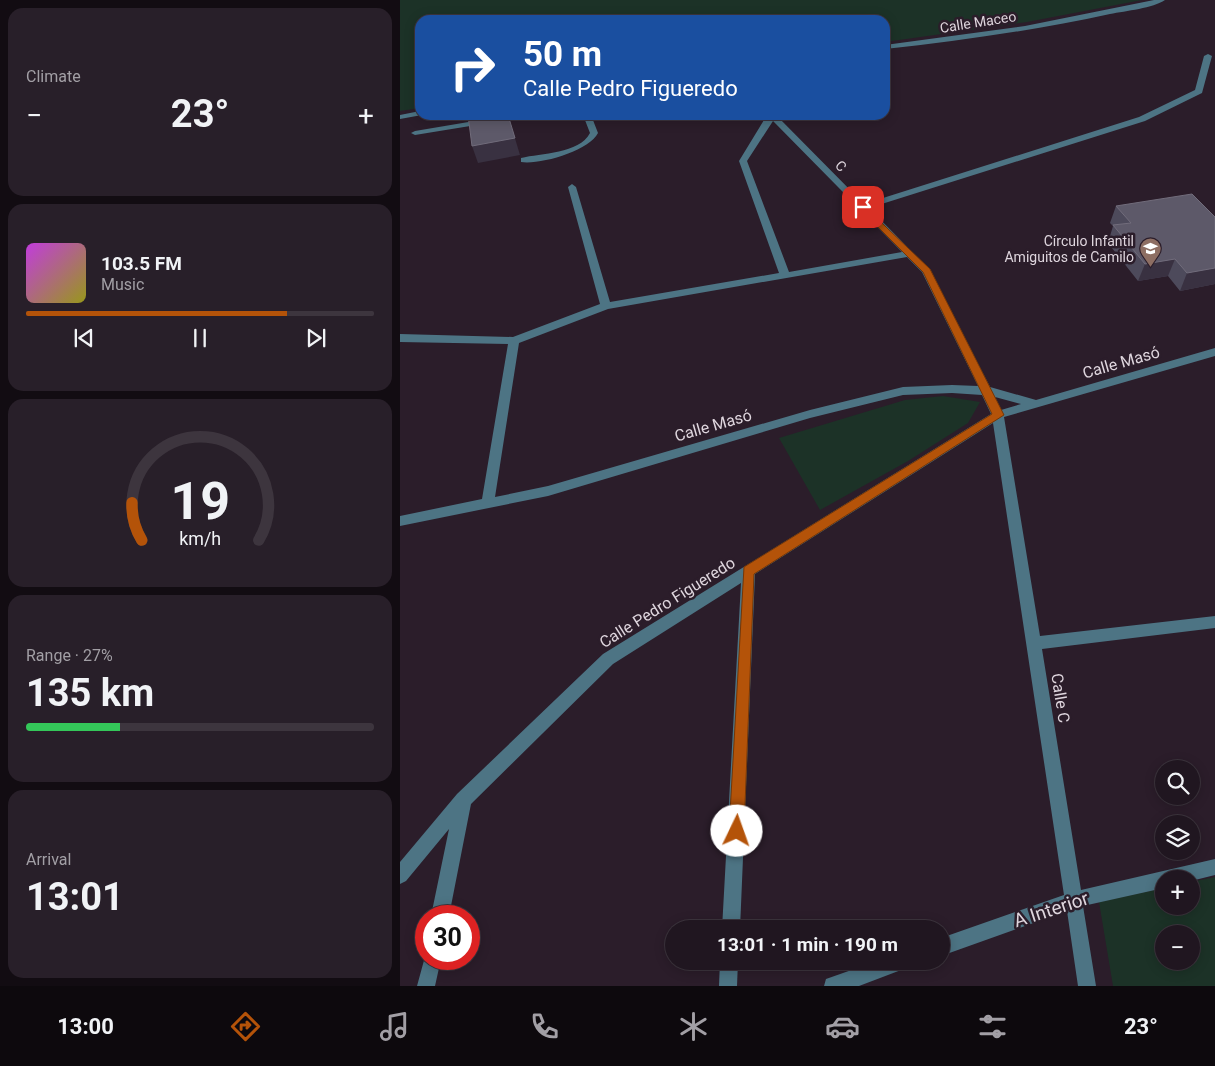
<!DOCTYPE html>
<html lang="en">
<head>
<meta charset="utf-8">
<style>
  body { margin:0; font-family:Roboto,sans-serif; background:#281f29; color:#f1f3f6; height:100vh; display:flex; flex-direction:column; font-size:19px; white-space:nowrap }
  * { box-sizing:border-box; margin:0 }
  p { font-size:16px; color:#a29fa5 }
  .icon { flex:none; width:28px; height:28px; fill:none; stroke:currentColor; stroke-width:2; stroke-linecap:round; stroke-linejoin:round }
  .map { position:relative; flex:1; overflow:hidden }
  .sheet { display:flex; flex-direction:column; gap:8px; padding:8px; background:#120c12; width:400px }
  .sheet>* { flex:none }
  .banner { position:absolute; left:15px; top:15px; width:475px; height:105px; border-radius:15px; box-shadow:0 2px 12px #0003,0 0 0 1px #3d353e; background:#1a4fa0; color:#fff; overflow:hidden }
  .buttons { position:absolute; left:755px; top:760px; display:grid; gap:10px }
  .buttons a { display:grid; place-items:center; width:45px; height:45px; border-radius:50%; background:#201620; box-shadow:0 2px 12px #0003,0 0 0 1px #3d353e; font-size:25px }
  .speed { position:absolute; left:15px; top:905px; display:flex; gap:10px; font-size:25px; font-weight:700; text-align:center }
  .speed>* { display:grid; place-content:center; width:65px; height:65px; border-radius:50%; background:#201620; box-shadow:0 2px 12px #0003,0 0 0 1px #3d353e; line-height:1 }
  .speed .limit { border:8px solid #d22; background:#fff; color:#111 }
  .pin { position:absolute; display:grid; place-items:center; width:42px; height:42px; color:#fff; margin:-21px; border-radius:10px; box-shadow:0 2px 8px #0006 }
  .me { position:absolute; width:55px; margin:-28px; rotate:3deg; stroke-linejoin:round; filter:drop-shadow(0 0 4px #0008) }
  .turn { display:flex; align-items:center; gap:18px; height:105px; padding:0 25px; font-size:22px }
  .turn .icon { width:65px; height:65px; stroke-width:2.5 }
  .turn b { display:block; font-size:35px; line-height:42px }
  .big { font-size:38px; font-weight:700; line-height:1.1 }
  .sheet .tile { flex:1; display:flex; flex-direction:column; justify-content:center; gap:8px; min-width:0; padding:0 18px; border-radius:15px; background:#281f29 }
  .sheet .dial { align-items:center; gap:0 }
  .dial svg { height:130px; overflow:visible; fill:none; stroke:#3d353e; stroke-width:7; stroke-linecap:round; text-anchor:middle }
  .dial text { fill:#f1f3f6; stroke:none }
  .song { display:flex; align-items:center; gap:15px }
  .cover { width:60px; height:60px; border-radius:8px; background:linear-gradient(135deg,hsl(290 70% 55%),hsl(60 70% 35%)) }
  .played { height:5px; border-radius:2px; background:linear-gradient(90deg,#b45309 75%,#3d353e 75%) }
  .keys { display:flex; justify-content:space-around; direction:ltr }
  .heat { display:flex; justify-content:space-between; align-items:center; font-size:28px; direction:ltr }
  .charge { height:8px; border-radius:4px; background:linear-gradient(90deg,#34c759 27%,#3d353e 0) }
  .trip { position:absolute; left:265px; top:920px; width:285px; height:50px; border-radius:25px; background:#201620; box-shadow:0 2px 12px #0003,0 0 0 1px #3d353e; font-weight:700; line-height:50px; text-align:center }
  .tab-bar { display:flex; height:80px; justify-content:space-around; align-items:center; background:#0d090d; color:#a29fa5 }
  .tab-bar .icon { width:35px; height:35px }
  .tab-bar .selected { color:#b45309 }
  .tab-bar b { font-size:22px; color:#f1f3f6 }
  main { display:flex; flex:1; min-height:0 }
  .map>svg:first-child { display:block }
  .green { fill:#1c3227; fill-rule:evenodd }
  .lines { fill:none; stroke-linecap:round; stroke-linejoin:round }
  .minor { fill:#4d7484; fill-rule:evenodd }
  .wall { fill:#4d4a5b }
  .shaded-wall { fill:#393141 }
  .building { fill:#5d5969; stroke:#716c7b }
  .route { fill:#b45309; stroke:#753606 }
  .labels { text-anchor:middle; stroke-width:5; stroke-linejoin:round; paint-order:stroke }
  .far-street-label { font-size:14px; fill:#dfd6de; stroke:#2b1d2a }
  .far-poi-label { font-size:14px; fill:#dfd6de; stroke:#2b1d2a; text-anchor:end }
  .street-label { font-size:16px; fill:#dfd6de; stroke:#2b1d2a }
  .near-street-label { font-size:19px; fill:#dfd6de; stroke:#2b1d2a }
</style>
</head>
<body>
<main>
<section class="sheet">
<div class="tile"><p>Climate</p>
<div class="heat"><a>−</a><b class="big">23°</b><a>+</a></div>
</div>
<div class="tile">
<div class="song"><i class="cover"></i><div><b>103.5 FM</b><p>Music</p></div></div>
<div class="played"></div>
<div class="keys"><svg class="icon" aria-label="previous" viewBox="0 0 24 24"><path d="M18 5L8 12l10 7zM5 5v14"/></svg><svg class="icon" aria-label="pause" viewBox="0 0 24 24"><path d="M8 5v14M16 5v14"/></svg><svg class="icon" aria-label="next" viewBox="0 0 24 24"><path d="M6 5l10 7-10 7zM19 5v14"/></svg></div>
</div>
<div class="tile dial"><svg viewBox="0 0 100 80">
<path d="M14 69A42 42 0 1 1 86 69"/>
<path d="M14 69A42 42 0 0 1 8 46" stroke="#b45309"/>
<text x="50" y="56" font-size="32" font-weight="700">19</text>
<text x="50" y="72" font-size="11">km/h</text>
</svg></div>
<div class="tile"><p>Range · 27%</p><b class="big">135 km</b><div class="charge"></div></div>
<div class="tile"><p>Arrival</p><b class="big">13:01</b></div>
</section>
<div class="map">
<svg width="815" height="986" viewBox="0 0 815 986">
  <rect width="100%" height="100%" fill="#2b1d2a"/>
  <g class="green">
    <path d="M0,0H742L627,22L485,42V20H20V108L0,111Z"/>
    <path d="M543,396L580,402L568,423L508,461L420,510L379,438L505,400Z"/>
    <path d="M815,877V986H713L699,902L764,888V906H791V882ZM764,934H791V961H764Z"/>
  </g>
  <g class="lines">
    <g class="minor">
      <path d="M754,0H765C753,8 726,11 710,14C636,30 561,41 485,49V45L625,26Z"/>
      <path d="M808,54L812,56L802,93L745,121L469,208L529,269L590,387L636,400L815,348V356L604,417L640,636L815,616V628L642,649L681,890L815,859V875L791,881V879H764V888L683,906L696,986H678L667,911L541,956V938L664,895L593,423L355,574L340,929H322L341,583L213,664L71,804L49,916H31L49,829L6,881L0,884V862L57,794L203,654L591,414L582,395L552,393L503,395L410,418L148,496L0,526V516L82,499L108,344L0,342V334L113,337L200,304L168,187L172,184L176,187L210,302L379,273L339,161L367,115H376L464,204L739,117L795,90L804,56ZM373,121L502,252L389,272L347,161ZM507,257L522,272L578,386L552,385L503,387L410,410L148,486L95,497L119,343L208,309ZM595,397L621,404L601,410Z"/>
      <path d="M20,111L22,115L0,119V115Z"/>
      <path d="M110,115H129L125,117L15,135L11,133L15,131Z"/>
      <path d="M183,115H191L198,133C189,151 140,165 121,162V158C141,153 179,154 190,133Z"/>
      <path d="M26,953V959H41L35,986H17Z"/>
      <path d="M320,961H338L337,986H319Z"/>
      <path d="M477,961H512L509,967L459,986H424L426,979Z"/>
    </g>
  </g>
  <path class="wall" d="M716,206L815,217V284L780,291L768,276L738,281L708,243L713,226L710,223Z"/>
  <g class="shaded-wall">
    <path d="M108,115L120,155L78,163L72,146Z"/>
    <path d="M775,259L768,276L738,281L745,264Z"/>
    <path d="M815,268V284L780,291L787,273Z"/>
  </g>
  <g class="building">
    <path d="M68,115H108L115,138L72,146Z"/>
    <path d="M792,194L815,217V268L787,273L775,259L745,264L713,225L731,223L716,206Z"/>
  </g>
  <path class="route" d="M463,205L530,269L604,415L354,574L344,831L342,836L337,838L331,836L329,831L344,567L592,414L523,272L460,209L459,207Z"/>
  <defs>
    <symbol id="school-pin" viewBox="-11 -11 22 30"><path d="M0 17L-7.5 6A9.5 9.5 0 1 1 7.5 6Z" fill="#8d6e63" stroke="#2b1d2a"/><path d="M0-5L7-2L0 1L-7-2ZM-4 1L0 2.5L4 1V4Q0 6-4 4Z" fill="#fff"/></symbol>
  </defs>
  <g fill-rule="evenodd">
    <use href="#school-pin" x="738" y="236" width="25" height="34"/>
  </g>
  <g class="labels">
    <g class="far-street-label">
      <text transform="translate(578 22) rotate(-9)" y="5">Calle Maceo</text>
      <text transform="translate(441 166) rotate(45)" y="5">C</text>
    </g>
    <g class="far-poi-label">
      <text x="734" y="246">Círculo Infantil<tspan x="734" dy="16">Amiguitos de Camilo</tspan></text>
    </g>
    <g class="street-label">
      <text transform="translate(721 362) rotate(-16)" y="6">Calle Masó</text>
      <text transform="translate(313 425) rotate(-16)" y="6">Calle Masó</text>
      <text transform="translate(267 602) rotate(-32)" y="6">Calle Pedro Figueredo</text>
      <text transform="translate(661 698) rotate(81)" y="6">Calle C</text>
    </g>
    <g class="near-street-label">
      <text transform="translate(651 909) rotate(-18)" y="7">A Interior</text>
    </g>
  </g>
</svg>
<div class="buttons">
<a><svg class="icon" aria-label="search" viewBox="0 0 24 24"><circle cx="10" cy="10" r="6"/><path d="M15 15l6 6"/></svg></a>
<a><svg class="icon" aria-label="layers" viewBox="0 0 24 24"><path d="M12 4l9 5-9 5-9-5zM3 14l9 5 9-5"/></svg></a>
<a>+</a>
<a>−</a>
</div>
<div class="speed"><div class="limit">30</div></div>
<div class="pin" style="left:463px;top:207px;background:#d93025"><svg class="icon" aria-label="arrive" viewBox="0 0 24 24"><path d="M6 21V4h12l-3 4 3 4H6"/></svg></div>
<svg class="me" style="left:337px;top:831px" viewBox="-20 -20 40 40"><circle r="19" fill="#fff"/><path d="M0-13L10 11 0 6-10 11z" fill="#b45309"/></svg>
<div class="trip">13:01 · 1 min · 190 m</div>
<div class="banner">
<div class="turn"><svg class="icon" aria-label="right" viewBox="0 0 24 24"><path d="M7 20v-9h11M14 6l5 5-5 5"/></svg><div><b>50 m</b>Calle Pedro Figueredo</div></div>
</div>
</div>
</main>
<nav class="tab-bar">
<b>13:00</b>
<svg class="icon selected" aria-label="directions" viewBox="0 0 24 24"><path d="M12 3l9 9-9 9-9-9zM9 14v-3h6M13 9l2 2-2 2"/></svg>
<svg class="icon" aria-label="music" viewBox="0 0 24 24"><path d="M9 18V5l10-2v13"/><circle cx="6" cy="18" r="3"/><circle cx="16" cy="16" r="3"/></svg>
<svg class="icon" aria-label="phone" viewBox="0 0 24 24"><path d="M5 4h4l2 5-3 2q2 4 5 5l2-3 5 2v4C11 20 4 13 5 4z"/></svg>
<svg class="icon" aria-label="climate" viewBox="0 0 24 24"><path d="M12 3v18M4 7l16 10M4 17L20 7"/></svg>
<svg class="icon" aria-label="car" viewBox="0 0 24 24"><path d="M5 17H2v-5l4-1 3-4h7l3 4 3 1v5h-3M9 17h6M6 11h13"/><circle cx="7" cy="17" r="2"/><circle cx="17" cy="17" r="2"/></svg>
<svg class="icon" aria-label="filters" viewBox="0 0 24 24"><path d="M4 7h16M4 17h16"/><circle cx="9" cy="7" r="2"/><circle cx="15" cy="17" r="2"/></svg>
<b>23°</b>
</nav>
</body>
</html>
